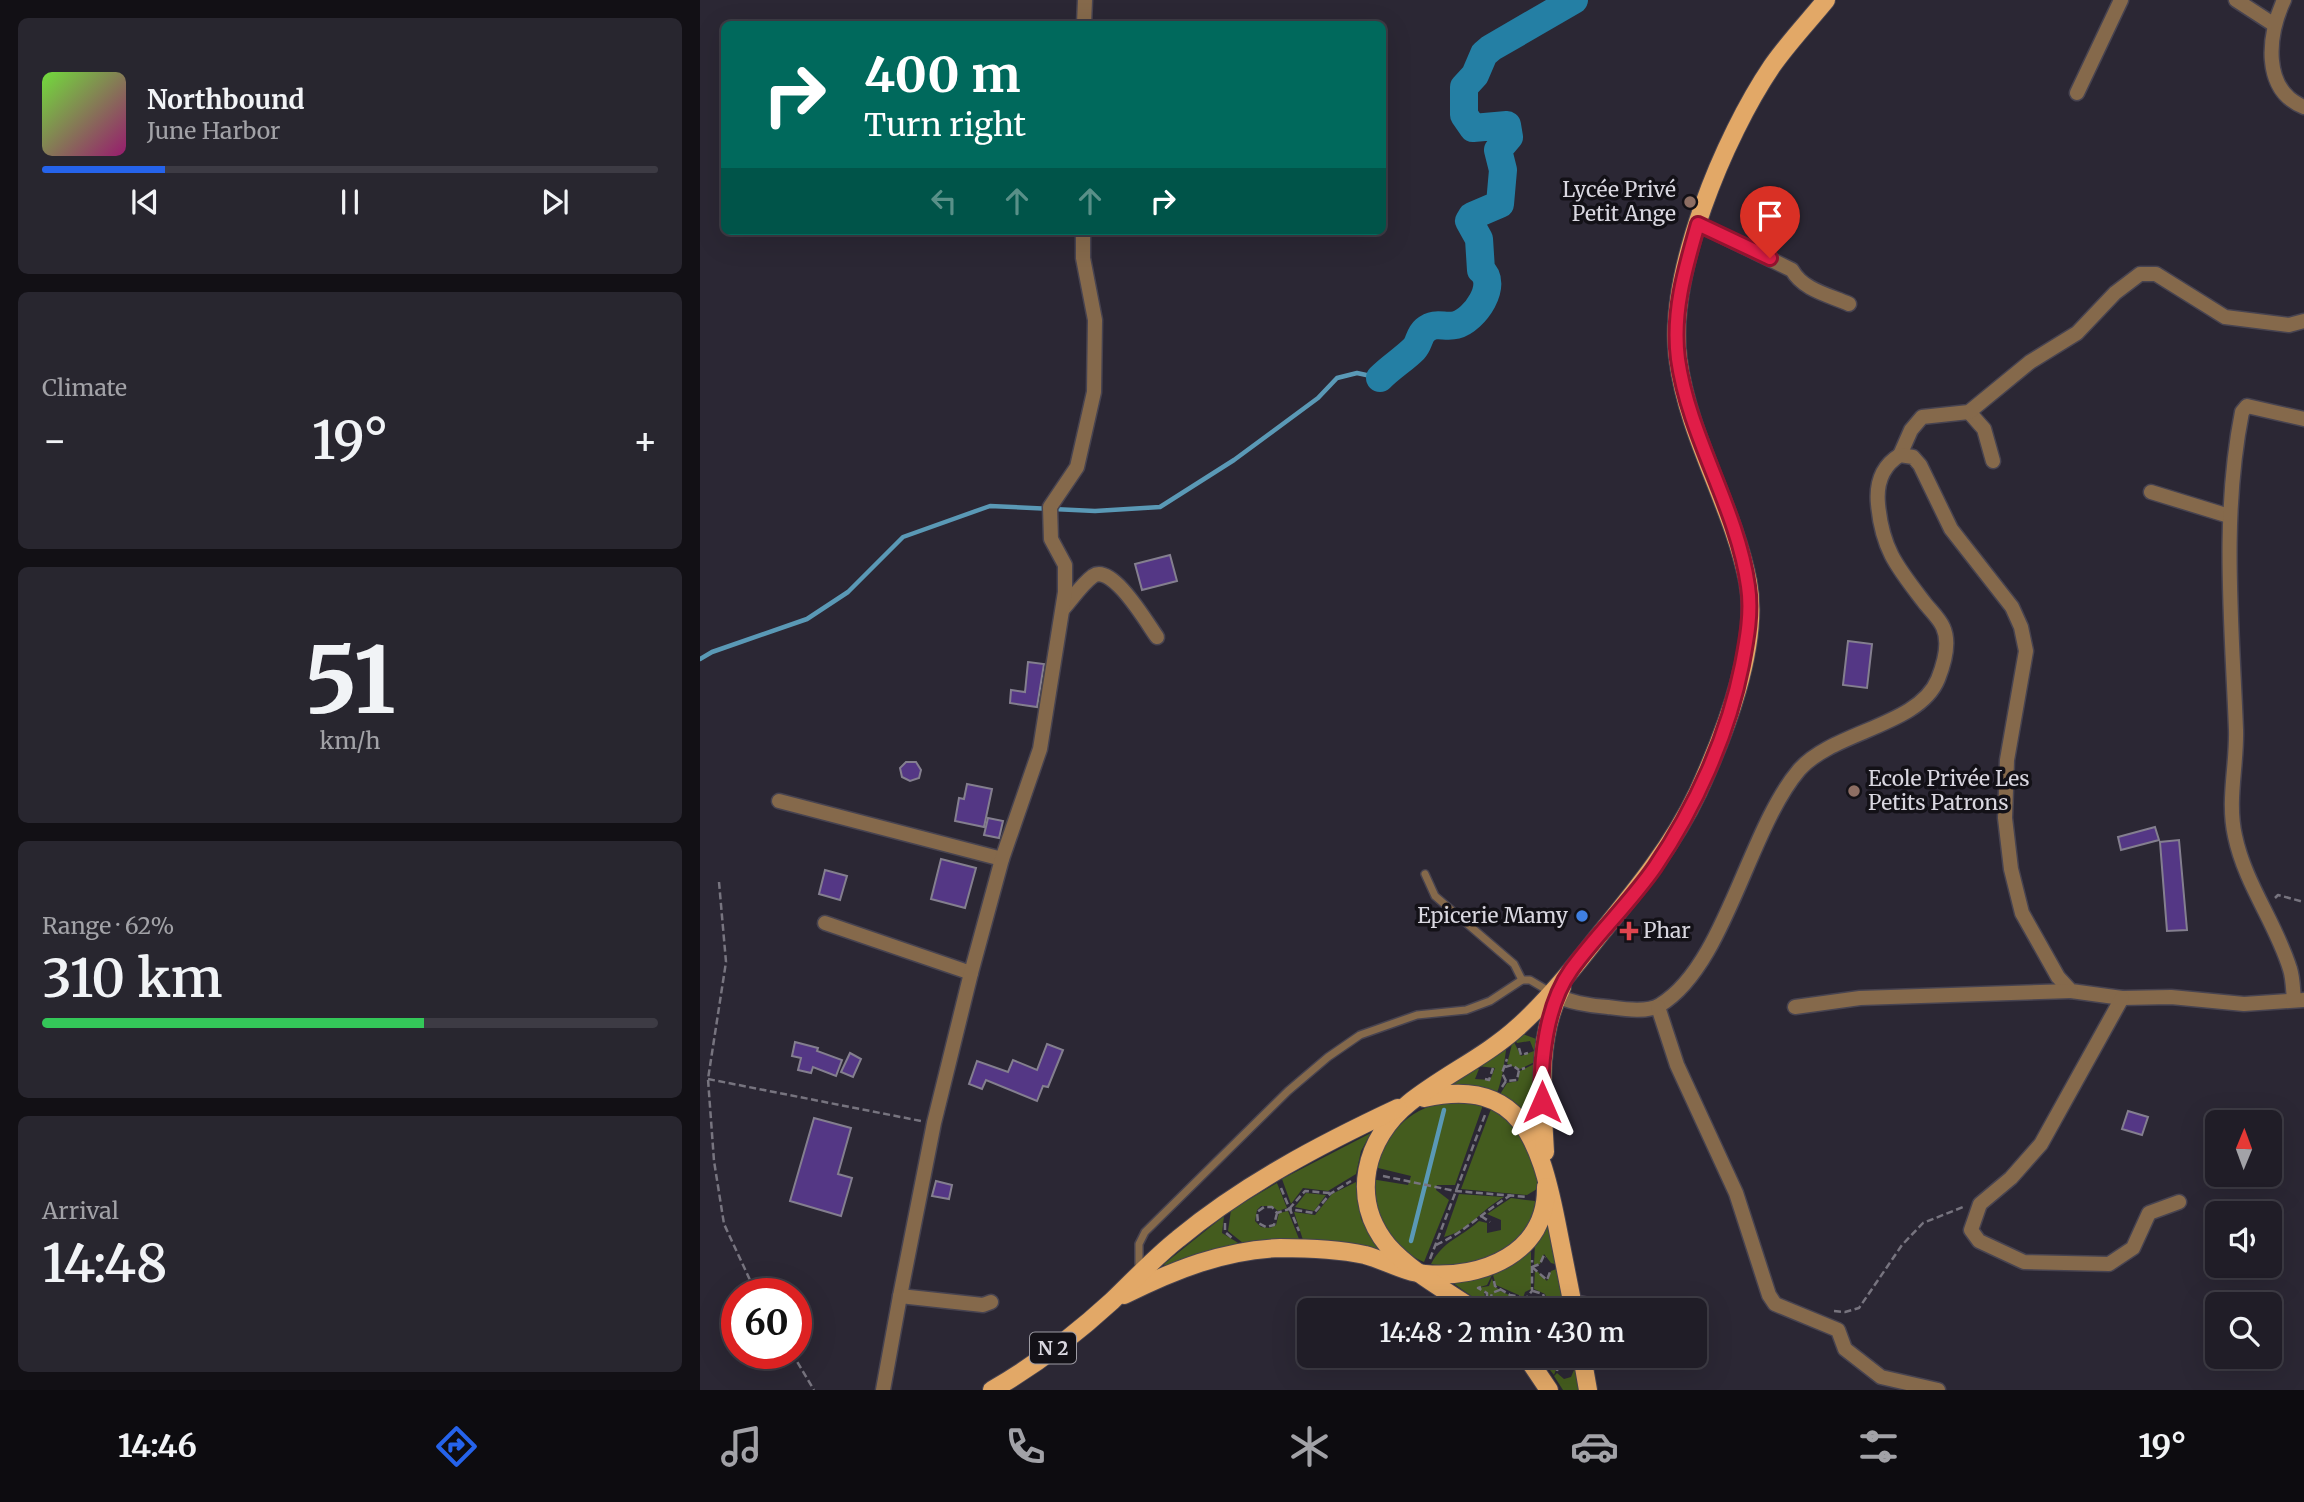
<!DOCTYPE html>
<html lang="en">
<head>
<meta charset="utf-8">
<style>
  body { margin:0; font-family:Merriweather,serif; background:#28262f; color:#f1f3f6; height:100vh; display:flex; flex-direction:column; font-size:26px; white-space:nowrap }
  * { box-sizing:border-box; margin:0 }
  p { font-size:23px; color:#a2a2a7 }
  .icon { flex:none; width:38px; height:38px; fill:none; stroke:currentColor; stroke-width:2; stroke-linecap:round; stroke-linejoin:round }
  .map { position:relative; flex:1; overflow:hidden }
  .details { display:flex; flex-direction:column; gap:18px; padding:18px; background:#121015; width:700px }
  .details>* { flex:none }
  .banner { position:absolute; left:21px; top:21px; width:665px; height:214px; border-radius:10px; box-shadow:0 7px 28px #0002,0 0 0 2px #3d3b44; background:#00695c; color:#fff; overflow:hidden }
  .needle { width:46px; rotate:1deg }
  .tools { position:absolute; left:1505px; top:1110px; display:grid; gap:14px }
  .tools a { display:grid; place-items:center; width:77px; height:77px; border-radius:10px; background:#201d27; box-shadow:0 7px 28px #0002,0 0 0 2px #3d3b44; font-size:35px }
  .speed { position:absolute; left:21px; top:1278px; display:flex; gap:14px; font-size:35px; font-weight:700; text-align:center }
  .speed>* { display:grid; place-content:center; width:91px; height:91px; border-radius:50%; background:#201d27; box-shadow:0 7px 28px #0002,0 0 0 2px #3d3b44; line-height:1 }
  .speed .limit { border:10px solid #d22; background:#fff; color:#111 }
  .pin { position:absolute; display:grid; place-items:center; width:60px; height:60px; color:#fff; margin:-72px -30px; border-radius:50% 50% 50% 0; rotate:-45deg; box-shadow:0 0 7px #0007 }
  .pin .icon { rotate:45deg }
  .me { position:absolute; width:77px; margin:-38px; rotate:0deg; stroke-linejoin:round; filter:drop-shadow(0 0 5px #0008) }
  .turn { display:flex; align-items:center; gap:24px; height:147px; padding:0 28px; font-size:32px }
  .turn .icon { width:91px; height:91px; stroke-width:2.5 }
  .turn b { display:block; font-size:49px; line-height:60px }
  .lanes { display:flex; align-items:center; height:66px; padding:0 28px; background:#0003; justify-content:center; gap:35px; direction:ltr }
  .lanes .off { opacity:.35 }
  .big { font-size:52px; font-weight:600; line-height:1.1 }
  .details .tile { flex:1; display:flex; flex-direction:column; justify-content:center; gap:10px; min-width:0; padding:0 24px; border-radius:10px; background:#28262f }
  .details .dial { align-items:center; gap:0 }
  .dial b { font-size:91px; line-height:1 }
  .song { display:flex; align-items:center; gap:21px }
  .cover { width:84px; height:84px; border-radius:10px; background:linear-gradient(135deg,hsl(100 70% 55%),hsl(320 70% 35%)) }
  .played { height:7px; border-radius:4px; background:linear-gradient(90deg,#2563eb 20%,#3d3b44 20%) }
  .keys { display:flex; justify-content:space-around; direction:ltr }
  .heat { display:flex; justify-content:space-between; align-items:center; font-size:38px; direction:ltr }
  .charge { height:10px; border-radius:5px; background:linear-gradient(90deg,#34c759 62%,#3d3b44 0) }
  .trip { position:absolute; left:597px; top:1298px; width:410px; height:70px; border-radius:10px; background:#201d27; box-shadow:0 7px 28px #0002,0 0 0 2px #3d3b44; font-weight:600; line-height:70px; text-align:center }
  .tabs { display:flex; height:112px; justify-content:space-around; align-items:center; background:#0d0c10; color:#a2a2a7 }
  .tabs .icon { width:49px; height:49px }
  .tabs .current { color:#2563eb }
  .tabs b { font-size:32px; color:#f1f3f6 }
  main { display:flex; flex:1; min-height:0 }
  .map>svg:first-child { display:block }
  .green { fill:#445c1e }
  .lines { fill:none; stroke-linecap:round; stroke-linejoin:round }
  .stream { stroke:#5a99b6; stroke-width:4.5 }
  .river { stroke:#247fa4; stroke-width:28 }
  .building { fill:#543785; stroke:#847f8f; stroke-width:2 }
  .service-casing { stroke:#474350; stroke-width:10 }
  .minor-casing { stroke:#474350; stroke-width:17 }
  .primary-casing { stroke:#474350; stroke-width:20 }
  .path { stroke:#77747f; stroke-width:2.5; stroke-dasharray:7 3.5; stroke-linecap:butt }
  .service { stroke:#85694b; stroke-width:7 }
  .minor { stroke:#85694b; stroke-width:14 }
  .primary { stroke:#e2a867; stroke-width:18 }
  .route-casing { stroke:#92132f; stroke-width:18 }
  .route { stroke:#e11d48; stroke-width:12 }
  .education-dot { fill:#8d6e63; stroke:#131117; stroke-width:2.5 }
  .shop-dot { fill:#3f7fe0; stroke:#131117; stroke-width:2.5 }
  .health-dot { fill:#e0444e; stroke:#131117; stroke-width:2.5 }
  .labels { text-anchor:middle; stroke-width:7; stroke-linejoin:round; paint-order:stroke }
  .shield { fill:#131117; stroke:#9e9ca4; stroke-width:2 }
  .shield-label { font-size:19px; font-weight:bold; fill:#d9d7e0 }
  .poi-label { font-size:21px; fill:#d9d7e0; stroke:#131117; text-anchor:end }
</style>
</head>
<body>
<main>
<section class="details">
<div class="tile">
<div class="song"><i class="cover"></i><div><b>Northbound</b><p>June Harbor</p></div></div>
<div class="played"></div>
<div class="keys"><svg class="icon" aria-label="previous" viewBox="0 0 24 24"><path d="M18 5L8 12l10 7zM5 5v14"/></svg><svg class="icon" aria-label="pause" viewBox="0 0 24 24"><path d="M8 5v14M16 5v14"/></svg><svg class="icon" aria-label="next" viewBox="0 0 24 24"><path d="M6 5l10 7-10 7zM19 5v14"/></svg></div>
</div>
<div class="tile"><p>Climate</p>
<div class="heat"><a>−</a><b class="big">19°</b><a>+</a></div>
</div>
<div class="tile dial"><b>51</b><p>km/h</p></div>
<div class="tile"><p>Range · 62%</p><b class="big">310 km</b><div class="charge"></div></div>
<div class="tile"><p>Arrival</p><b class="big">14:48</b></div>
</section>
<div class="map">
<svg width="1604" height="1390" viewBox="0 0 1604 1390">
  <rect width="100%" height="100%" fill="#2b2734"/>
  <g class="green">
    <path d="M820,1033L839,1040L837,1061L820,1069L807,1064L813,1040L821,1056L834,1051L830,1041L817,1043L814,1038Z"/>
    <path d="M807,1044C804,1062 803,1079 796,1095L776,1087L749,1085L775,1067L779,1069L775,1079L790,1080L795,1068L777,1066Z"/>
    <path d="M836,1063L838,1130L823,1113L799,1096L807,1083L818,1081L820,1071Z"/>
    <path d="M752,1101L783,1105L755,1185H737L736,1190L749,1200L724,1262C688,1247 676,1214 671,1179L708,1185L711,1176L674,1167C688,1130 712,1106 752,1101Z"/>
    <path d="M791,1109C820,1124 841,1156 837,1189L827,1195L761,1189Z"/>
    <path d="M671,1133L661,1151L656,1174L628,1191L603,1188L591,1204L582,1179Z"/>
    <path d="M656,1182L661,1219L682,1253L638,1242L603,1240L594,1212L615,1215L632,1194Z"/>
    <path d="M577,1183L587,1208L578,1211L572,1206H561L557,1210L555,1221L561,1227L570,1228L576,1225L579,1213L588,1211L599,1239L543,1243L528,1231L531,1210Z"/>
    <path d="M606,1193L626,1195L614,1211L595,1207Z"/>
    <path d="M759,1194L804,1197C782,1209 767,1232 744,1237Z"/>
    <path d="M811,1198L835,1201C841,1247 767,1272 731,1264C744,1240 759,1239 779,1221L787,1223V1233L801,1230V1220L787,1214Z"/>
    <path d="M849,1214L858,1265L851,1263L844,1254L840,1264L834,1265L835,1243Z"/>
    <path d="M524,1216L522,1233L540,1244L465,1266L464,1264Z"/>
    <path d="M831,1245V1289L825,1292L822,1301L827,1311H792L789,1308L793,1293L789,1301L788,1293L784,1291L787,1307L753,1283L792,1275L787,1285L777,1288L789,1286L792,1278L794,1286L800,1290L796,1292L801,1291L809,1295L808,1304L817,1307L822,1303L821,1296L796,1285L793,1275L816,1261Z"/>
    <path d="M859,1268L865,1297L848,1302L845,1294L834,1289L835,1269L847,1281L851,1271Z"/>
    <path d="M863,1356H875L880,1390H863L854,1376L857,1373L864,1379L871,1377L874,1370L871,1363L859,1362L854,1375L850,1370Z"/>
  </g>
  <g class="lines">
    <g class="stream">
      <path d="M0,659L12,652L107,619L148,592L203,537L290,506L395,511L460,507L534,460L618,398L637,378L657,373L680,378"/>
      <path d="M711,1241L744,1110"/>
    </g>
    <path class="river" d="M680,378C691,367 704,359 714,349C719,344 719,335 725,330C736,321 744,328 756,325C775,320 799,284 781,270L779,239L769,221L772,216L800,204L803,170L798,150L809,137L807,125L773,128L764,115V87L775,75L784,54L791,48L874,0"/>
  </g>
  <g class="building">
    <path d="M470,555L477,581L442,590L435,564Z"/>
    <path d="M1148,641L1172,644L1167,688L1143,685Z"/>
    <path d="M328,662L344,664L337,707L310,703L311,690L325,692Z"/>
    <path d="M206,762H216L221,770L219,778L210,781L202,777L200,768Z"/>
    <path d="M267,784L292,789L284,827L255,821L259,798L264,799Z"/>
    <path d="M288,818L303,821L299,838L284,835Z"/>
    <path d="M1455,827L1459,840L1421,850L1418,837Z"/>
    <path d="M1479,840L1487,930L1467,931L1460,842Z"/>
    <path d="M241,859L276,868L265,908L231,899Z"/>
    <path d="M125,870L147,876L140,900L119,894Z"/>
    <path d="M95,1042L118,1048L117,1051L142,1060L136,1076L113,1067L111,1073L98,1070L101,1058L92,1056Z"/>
    <path d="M347,1044L363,1050L348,1087L343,1086L337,1101L286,1080L282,1089L269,1084L277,1061L308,1072L313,1060L337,1070Z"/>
    <path d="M150,1053L161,1059L153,1077L141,1072Z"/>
    <path d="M1428,1111L1448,1117L1442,1135L1422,1129Z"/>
    <path d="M114,1118L151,1128L138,1174L152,1178L141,1216L90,1201Z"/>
    <path d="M236,1181L252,1185L249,1199L232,1196Z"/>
  </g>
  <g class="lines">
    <defs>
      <g id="service">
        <path d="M725,874L735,896L814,964L822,980"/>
        <path d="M439,1272V1244L445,1232L588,1091L628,1057L660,1035L717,1015L766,1010L790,1001L822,980H830L852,993"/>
        <path d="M872,1298L933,1311"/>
      </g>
      <g id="minor">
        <path d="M1536,0L1573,24"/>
        <path d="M1584,0C1568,34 1561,90 1604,107"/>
        <path d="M384,24L385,0"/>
        <path d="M1377,93L1421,0"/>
        <path d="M998,224L1092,270C1103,290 1129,295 1149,304"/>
        <path d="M1269,412L1284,429L1293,461"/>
        <path d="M1200,455L1211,430L1222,417L1269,412L1330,362L1377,333L1415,293L1440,274H1456L1525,317L1589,325L1604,321"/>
        <path d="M1451,492L1529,516"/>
        <path d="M363,609C372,599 382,584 393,576C412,563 447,623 457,637"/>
        <path d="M79,801L302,859"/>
        <path d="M125,923L271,973"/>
        <path d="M852,993C866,1002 891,1006 908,1007C923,1009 947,1013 960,1005C1025,966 1048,830 1099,770C1133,731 1219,726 1238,679C1244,664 1250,642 1243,627C1239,618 1230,610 1224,602C1197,567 1182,549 1178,504C1176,483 1182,466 1200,455L1213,457L1220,465L1251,529L1312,607L1321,627L1326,651L1307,760L1305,818L1311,869L1322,913L1358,977L1371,991L1422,998L1471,997L1544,1004L1604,1000"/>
        <path d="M1422,998L1341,1144L1311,1178L1280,1204L1271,1230L1279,1241L1324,1262L1409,1264L1433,1248L1449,1213L1479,1202"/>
        <path d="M1594,1000C1593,990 1593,978 1590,969C1576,923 1545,884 1535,836C1527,800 1537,766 1536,730C1532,624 1521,518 1542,412L1547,406L1604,419"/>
        <path d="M958,1007L977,1065L1036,1193L1069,1295L1075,1304L1138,1330L1145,1349L1181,1377L1238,1390"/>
        <path d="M1095,1007L1160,998L1371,991"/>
        <path d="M200,1296L234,1123L271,973L302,859L340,749L365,592V565L351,539L350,507L377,467L394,392L395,320L383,258V231"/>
        <path d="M183,1390L200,1296L283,1305L291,1302"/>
      </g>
      <g id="primary">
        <path d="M724,1098C821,1076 840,1142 856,1220C862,1250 868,1281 874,1311"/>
        <path d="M845,1152C842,1097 836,1037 862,987"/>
        <path d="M424,1295C474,1270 524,1250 580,1248C609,1248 637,1249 665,1255C684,1260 706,1273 725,1274C783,1279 847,1253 846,1187"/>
        <path d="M776,1311C747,1291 711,1272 688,1246C649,1199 665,1138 709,1103C744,1075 785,1057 818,1027C849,999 875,966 901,933C937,889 973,845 998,792C1024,735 1060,646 1048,582C1033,506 988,437 978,359C967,273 1024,137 1072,66C1088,43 1108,22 1126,0"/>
        <path d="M826,1356L849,1390"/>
        <path d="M882,1356L888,1390"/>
        <path d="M292,1390C334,1366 376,1334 412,1301C434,1280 454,1258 478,1239C543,1185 621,1144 698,1108"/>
      </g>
    </defs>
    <use href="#service" class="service-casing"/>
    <use href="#minor" class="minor-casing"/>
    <use href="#primary" class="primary-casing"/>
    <g class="path">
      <path d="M19,882L26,962L8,1079L14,1161L24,1224L56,1293"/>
      <path d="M1575,898L1578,895L1604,902"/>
      <path d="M819,1048L821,1055L828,1053"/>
      <path d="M805,1067L812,1065L819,1070"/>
      <path d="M8,1079L221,1121"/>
      <path d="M785,1079L789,1080L793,1068"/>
      <path d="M806,1081L802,1073L807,1059"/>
      <path d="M802,1087L806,1081L817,1080L819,1070L825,1068"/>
      <path d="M683,1176L755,1191L828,1197"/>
      <path d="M581,1188L599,1231"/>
      <path d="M589,1209L605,1191L630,1193"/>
      <path d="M577,1213L574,1225L566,1227L558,1223L557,1212L564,1207H572L577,1213L589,1209L614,1213L630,1194L651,1181"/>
      <path d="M781,1216L790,1222"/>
      <path d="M525,1223V1232L532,1238"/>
      <path d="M736,1245C765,1232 784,1211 811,1195"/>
      <path d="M730,1259L785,1115"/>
      <path d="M832,1267L840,1264L844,1255L846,1257"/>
      <path d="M832,1267L847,1280L850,1272"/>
      <path d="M794,1281L795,1286L810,1295V1304L818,1305L820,1297L810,1295"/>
      <path d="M781,1287L778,1288L787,1293V1297"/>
      <path d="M833,1291L843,1294L846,1303"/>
      <path d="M790,1301L792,1293L802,1289"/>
      <path d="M829,1311L824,1301L832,1291V1260"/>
      <path d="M842,1311L846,1303L855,1302"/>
      <path d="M1134,1311L1145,1312L1159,1308L1202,1245L1223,1223L1263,1207"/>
      <path d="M92,1353L114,1390"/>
      <path d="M850,1366L860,1356"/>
      <path d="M857,1371L858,1365L865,1361"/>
    </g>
    <use href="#service" class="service"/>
    <use href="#minor" class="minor"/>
    <use href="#primary" class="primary"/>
  </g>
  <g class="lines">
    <defs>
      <path id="route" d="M842,1102C840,1061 846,1005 871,970C897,934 930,903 955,867C995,808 1028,736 1042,665C1047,639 1052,612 1048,586C1037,507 989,438 978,359C972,312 985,269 998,224L1070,258"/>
    </defs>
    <use href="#route" class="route-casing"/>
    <use href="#route" class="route"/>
  </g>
  <g class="education-dot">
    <circle cx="990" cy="202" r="7"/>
    <circle cx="1154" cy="791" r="7"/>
  </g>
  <circle class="shop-dot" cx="882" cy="916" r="7"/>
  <path class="health-dot" d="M925.5 920.5h7v7h7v7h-7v7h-7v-7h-7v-7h7z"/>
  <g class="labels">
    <rect class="shield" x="330" y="1332.5" width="46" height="31" rx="5"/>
    <g class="shield-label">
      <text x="353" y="1355">N 2</text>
    </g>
    <g class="poi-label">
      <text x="976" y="197">Lycée Privé<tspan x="976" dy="24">Petit Ange</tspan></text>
      <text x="1168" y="786" text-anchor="start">Ecole Privée Les<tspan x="1168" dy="24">Petits Patrons</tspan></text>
      <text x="868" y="923">Epicerie Mamy</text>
      <text x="943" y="938" text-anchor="start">Phar</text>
    </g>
  </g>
</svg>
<div class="tools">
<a><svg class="needle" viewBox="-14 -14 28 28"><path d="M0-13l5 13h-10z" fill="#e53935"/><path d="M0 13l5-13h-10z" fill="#a2a2a7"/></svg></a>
<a><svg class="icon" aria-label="sound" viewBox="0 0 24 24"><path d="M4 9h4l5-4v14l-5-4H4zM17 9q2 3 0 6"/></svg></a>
<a><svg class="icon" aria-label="search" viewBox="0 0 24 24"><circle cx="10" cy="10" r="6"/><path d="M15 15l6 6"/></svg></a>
</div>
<div class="speed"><div class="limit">60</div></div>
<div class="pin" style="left:1070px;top:258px;background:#d93025"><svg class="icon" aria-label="arrive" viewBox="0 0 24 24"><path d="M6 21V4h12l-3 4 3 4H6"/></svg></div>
<svg class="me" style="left:842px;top:1102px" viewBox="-20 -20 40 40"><path d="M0-17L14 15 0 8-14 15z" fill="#e11d48" stroke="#fff" stroke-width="4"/></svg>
<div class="trip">14:48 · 2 min · 430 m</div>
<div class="banner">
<div class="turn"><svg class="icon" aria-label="right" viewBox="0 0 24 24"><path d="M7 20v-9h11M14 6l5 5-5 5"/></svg><div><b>400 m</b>Turn right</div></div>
<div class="lanes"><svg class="icon off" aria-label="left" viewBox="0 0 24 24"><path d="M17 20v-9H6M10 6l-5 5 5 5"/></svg><svg class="icon off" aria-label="ahead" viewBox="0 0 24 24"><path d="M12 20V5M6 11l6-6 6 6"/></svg><svg class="icon off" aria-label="ahead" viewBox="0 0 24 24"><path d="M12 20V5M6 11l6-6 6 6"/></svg><svg class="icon" aria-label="right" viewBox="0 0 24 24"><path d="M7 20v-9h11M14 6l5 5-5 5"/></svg></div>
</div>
</div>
</main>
<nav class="tabs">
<b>14:46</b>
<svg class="icon current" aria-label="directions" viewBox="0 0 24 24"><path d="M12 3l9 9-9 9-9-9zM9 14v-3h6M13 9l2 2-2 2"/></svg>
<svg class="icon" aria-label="music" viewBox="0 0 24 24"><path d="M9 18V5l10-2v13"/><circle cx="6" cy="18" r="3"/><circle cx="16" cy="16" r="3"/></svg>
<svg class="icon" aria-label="phone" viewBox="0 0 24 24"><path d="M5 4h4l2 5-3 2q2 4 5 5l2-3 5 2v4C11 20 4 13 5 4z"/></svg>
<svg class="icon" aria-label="climate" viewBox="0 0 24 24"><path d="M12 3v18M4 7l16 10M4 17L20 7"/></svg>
<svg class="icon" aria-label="car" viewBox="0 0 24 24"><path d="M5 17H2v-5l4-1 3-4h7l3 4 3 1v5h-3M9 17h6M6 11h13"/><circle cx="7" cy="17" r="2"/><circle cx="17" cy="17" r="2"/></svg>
<svg class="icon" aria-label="filters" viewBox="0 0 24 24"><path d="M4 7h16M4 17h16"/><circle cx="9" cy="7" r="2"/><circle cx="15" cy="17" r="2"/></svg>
<b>19°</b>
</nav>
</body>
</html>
